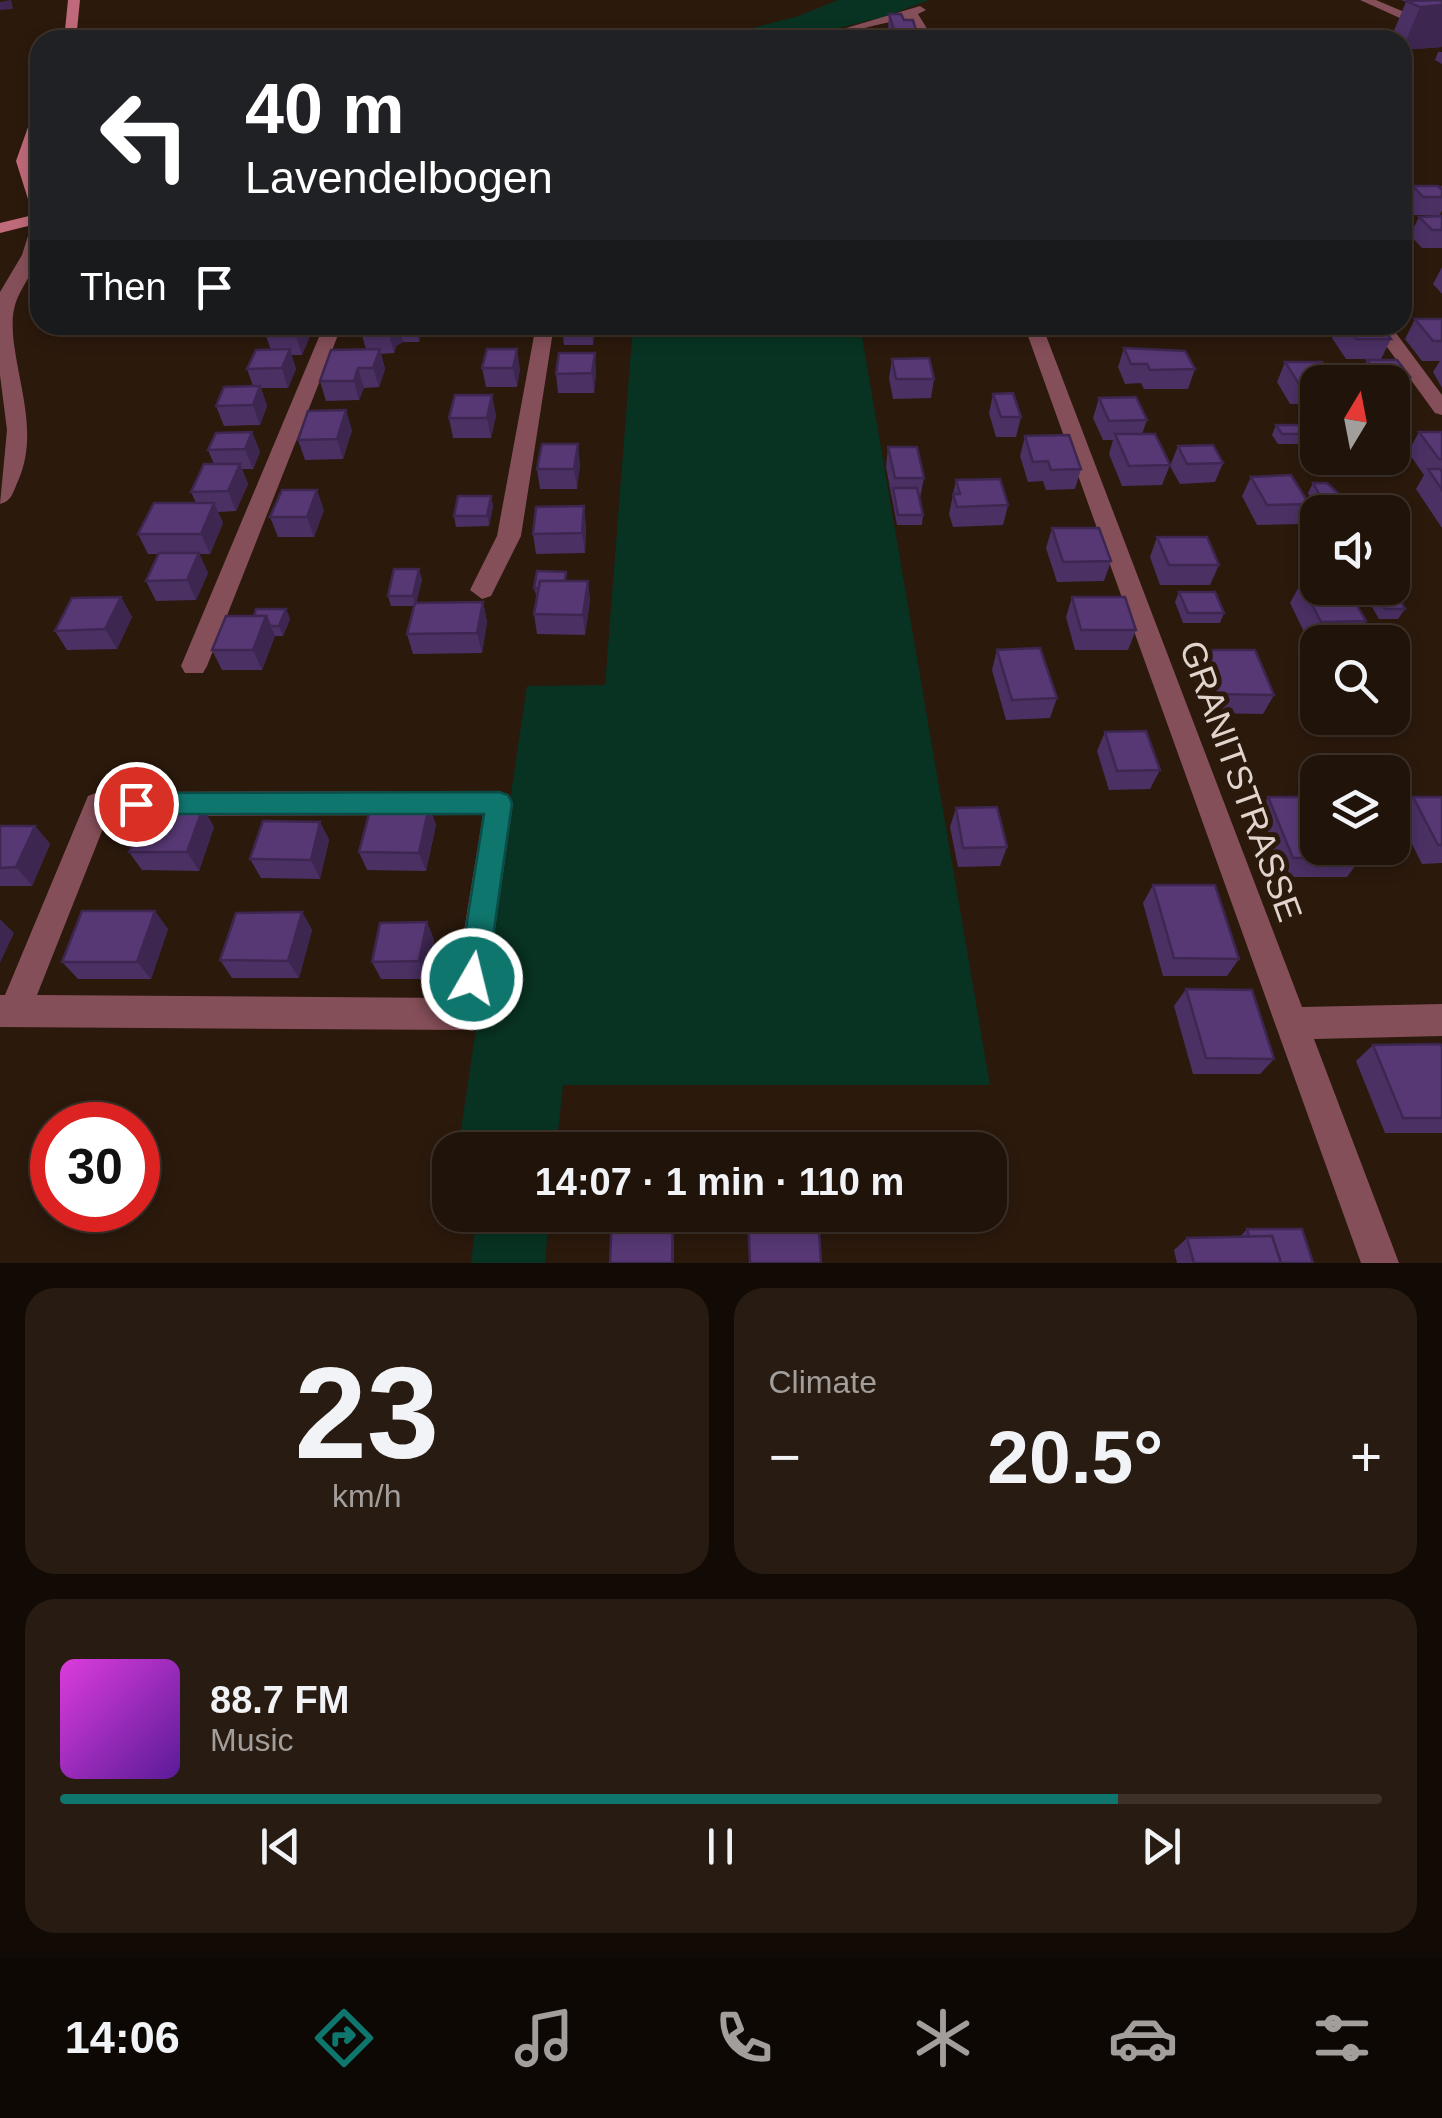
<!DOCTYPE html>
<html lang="en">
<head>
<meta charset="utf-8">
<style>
  body { margin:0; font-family:Helvetica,sans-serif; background:#281c12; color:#f1f3f6; height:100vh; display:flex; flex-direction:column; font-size:38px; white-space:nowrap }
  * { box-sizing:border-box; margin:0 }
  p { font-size:32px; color:#a29e9c }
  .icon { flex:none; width:55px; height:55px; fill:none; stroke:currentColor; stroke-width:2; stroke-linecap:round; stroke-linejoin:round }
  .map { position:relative; height:1263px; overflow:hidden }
  .side { display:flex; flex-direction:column; gap:25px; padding:25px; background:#120a05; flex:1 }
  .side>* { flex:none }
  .banner { position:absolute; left:30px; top:30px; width:1382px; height:305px; border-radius:30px; box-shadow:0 5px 15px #0003,0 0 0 2px #3d322a; background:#202124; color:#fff; overflow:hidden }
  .needle { width:65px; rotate:10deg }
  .buttons { position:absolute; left:1300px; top:365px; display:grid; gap:20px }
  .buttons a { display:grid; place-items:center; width:110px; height:110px; border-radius:20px; background:#201309; box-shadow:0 5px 15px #0003,0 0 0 2px #3d322a; font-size:50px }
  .speed { position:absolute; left:30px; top:1102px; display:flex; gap:20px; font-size:50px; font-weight:700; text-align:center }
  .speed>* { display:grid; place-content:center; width:130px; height:130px; border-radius:50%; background:#201309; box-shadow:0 5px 15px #0003,0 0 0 2px #3d322a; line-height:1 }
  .speed .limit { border:15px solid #d22; background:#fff; color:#111 }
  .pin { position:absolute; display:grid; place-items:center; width:85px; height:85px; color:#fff; margin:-42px; border:5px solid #fff; border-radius:50%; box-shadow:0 2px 10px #0007 }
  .me { position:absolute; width:110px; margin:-55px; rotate:8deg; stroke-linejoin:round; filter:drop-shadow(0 0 8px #0008) }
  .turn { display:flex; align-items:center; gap:35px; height:210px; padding:0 50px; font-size:45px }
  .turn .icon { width:130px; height:130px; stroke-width:2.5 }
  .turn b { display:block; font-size:70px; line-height:85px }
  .then { display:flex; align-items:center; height:95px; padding:0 50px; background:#0003; gap:20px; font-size:38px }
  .big { font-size:75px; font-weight:700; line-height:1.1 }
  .side .card { flex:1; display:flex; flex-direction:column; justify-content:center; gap:15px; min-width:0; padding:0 35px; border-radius:30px; background:#281c12 }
  .side .dial { align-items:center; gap:0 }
  .dial b { font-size:130px; line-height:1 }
  .song { display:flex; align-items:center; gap:30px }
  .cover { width:120px; height:120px; border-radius:15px; background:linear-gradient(135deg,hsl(300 70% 55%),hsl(270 70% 35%)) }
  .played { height:10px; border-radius:5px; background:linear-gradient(90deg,#0f766e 80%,#3d322a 80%) }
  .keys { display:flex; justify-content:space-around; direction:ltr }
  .heat { display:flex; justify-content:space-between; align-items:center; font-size:55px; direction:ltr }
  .side .tiles { flex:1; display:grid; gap:25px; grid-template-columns:1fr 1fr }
  .card:last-child { grid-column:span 2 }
  .trip { position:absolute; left:432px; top:1132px; width:575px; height:100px; border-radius:30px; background:#201309; box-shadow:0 5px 15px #0003,0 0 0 2px #3d322a; font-weight:700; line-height:100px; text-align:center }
  .tabs { display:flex; height:160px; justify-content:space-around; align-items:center; background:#0d0804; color:#a29e9c }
  .tabs .icon { width:70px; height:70px }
  .tabs .active { color:#0f766e }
  .tabs b { font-size:45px; color:#f1f3f6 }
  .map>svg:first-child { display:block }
  .green { fill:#083322 }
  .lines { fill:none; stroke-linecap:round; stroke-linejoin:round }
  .street { fill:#854f59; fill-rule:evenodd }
  .secondary { fill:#bf6a7b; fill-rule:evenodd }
  .wall { fill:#4b3064 }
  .shaded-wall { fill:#3d2751 }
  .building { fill:#573874; stroke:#3d2751; stroke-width:2.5 }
  .route { fill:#0f766e; stroke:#0a4d48; stroke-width:2.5 }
  .labels { text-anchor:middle; stroke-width:10; stroke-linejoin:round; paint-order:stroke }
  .street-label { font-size:35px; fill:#e0d4cc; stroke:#2b190c }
</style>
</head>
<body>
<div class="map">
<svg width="1442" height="1263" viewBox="0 0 1442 1263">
  <rect width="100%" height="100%" fill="#2b190c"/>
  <g class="green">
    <path d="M838,0H929L884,17L788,40H705L799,16Z"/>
    <path d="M633,325H860L990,1085H563L556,1150H458L527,686L605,685Z"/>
    <path d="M477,1215H549L545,1263H471Z"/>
  </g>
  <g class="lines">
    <g class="street">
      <path d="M1360,0H1376L1442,28V37Z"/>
      <path d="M920,6L926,10L918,14L934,40H922L913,21C876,19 842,40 806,40Z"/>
      <path d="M40,218C40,230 43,246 38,257C23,295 8,296 14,344C20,390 38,436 18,481C13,492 12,501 0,504L7,430L0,375V292L22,255L32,223Z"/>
      <path d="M324,325H342L207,666L203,673H185L181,666Z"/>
      <path d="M536,325H554L521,536L491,596L482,599L470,590L497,536Z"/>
      <path d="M1024,325H1042L1302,1007L1442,1004V1036L1314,1039L1399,1263H1361Z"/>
      <path d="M1371,325H1390L1442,395V415L1435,413Z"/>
      <path d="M499,791L509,795L513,803L483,1014L479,1025L467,1030L0,1027V995H5L88,796L98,792ZM483,815L453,998L37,995L108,816Z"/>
    </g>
    <g class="secondary">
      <path d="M68,0H80L76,40H64Z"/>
      <path d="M40,109V135L32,161L40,187V223L0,233V223L33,215L16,161L33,113Z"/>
    </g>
  </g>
  <g class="wall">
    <path d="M1401,0H1442V47L1402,50V40H1390L1406,2Z"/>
    <path d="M889,14L904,20L916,30L915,40H891L888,30Z"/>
    <path d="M1438,52H1442V64L1435,60Z"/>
    <path d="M1442,185V210L1440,215H1414L1404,203L1413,186L1440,188Z"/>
    <path d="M1442,216V248H1422L1410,235L1419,217Z"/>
    <path d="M40,220V253L30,233Z"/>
    <path d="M1442,267V294L1433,284Z"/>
    <path d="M1415,319H1442V388L1433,372L1440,361H1422L1405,339Z"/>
    <path d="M271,325H316L315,327H307L310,336L302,355H291L296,369L288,388H261L267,406L260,425L224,426L216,406L253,386L247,369L271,350L266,336Z"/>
    <path d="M365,325H423V327L419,342H403L396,346L394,353L381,354L385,369L379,387L364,388L359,400L326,401L320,381L366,349L362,335Z"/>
    <path d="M562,325H595L593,345H564Z"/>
    <path d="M973,325H1012L1011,329H974Z"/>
    <path d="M1060,325H1099V327H1061Z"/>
    <path d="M1194,325H1209L1208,329H1195Z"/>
    <path d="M1296,325H1314L1312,329H1298Z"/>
    <path d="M1338,325H1380L1391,339L1381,359H1346L1332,338Z"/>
    <path d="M1124,348L1195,369L1188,389H1144L1141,383L1125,384L1118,367Z"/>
    <path d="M487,349L520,369L517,387H486L482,368Z"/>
    <path d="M892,359L934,379L931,398L893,399L889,378Z"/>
    <path d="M1367,360L1410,377L1405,387H1400L1403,391L1398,401H1395L1392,411V382H1371L1362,370Z"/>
    <path d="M1285,362L1318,382V404H1290L1277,382Z"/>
    <path d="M596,372L594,393H558L556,374Z"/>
    <path d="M993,394L1021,417L1016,437H996L989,413Z"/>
    <path d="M1099,398L1147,420L1142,434L1170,465L1162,485L1122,486L1109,454L1113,440H1103L1093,418Z"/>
    <path d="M496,415L491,438H453L449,418Z"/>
    <path d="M1276,425L1306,434L1302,444H1278L1272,435Z"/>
    <path d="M352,430L343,459L305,460L298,440Z"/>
    <path d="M252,432L260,452L253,469H242L248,484L236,511L218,512L223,523L210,554H199L208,573L196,600L156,601L146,581L158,554H148L138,534L196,503L191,492L214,464L208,450Z"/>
    <path d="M1419,432H1442V528L1416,489L1424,475L1408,452Z"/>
    <path d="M1025,436L1081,469L1075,489L1046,490L1043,481L1028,482L1020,456Z"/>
    <path d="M1313,442H1318V458H1340L1336,466H1316L1308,452Z"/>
    <path d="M1178,446L1223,463L1215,482L1180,484L1170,466Z"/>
    <path d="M888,447L924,478L920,498L923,515L922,525H897L886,467Z"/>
    <path d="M580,464L577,489H540L537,469Z"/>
    <path d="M1251,477L1309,504L1299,524L1257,525L1242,496Z"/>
    <path d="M956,480L1008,505L1003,525L953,527L949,514Z"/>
    <path d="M1313,483L1352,512H1318L1308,493Z"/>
    <path d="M491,496L493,506L489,526L456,527L454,516Z"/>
    <path d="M324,510L314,537H278L270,517Z"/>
    <path d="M586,526L585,553L536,554L533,534Z"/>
    <path d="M1052,528L1111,561L1104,581L1057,582L1046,548Z"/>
    <path d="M1157,537L1219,565L1210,585H1160L1150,557Z"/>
    <path d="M422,579L416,603L483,602L487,622L482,653L413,654L407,634L414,606H391L388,596Z"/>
    <path d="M567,581H588L590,601L585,635L537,634L534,614L537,598L534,588Z"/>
    <path d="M1301,583L1366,621L1354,641L1309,642L1290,603Z"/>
    <path d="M1374,590L1405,609L1398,619H1379L1368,600Z"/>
    <path d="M1179,592L1224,613L1220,623H1183L1175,602Z"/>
    <path d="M121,597L132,617L117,649L67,650L55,631Z"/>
    <path d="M1072,597L1136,630L1128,650H1075L1066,617Z"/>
    <path d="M286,609L290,619L283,636H275L262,670H222L212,650L254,616Z"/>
    <path d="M997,650L1057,698L1050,718L1006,720L992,670Z"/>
    <path d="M1200,650L1274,695L1263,714L1206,713L1191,670Z"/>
    <path d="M1105,732L1160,770L1150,789L1109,790L1097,751Z"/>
    <path d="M1268,797L1361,858L1347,877H1280L1256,816Z"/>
    <path d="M1413,797H1442V863L1422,864L1398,816Z"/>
    <path d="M429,806L436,825L426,871L367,870L359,852Z"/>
    <path d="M203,808L214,827L199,871L142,870L129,852Z"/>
    <path d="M956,808L1007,847L1000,866L958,867L950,827Z"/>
    <path d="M320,822L329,840L320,879L261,878L250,859Z"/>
    <path d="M0,826H35L50,844L32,886H0Z"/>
    <path d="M1153,885L1239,959L1227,976H1163L1143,903Z"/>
    <path d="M302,912L312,930L299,978H232L220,960Z"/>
    <path d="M427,922L434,940L426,979H381L372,962Z"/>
    <path d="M168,929L151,979H78L62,962Z"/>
    <path d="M1186,989L1274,1059L1260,1074H1193L1174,1006Z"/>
    <path d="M1373,1045L1442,1047V1133H1385L1356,1061Z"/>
    <path d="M1247,1229L1313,1263H1177L1174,1250L1187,1238L1240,1237Z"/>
  </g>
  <g class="shaded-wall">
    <path d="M11,0L13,9L0,10V2Z"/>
    <path d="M1442,0V47L1402,50L1420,7Z"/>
    <path d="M300,325H306L310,336L302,355L296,336Z"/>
    <path d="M394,325H399L403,342L396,346L394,353L389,334L391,326Z"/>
    <path d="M415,325H423V327L419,342Z"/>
    <path d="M595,325V328L593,345L591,326Z"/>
    <path d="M290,349L296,369L288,388L282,368Z"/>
    <path d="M380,349L385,369L379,387L373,368Z"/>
    <path d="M517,349L520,369L517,387L513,368Z"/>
    <path d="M595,353L596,372L594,393L592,373Z"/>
    <path d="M358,368L364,388L359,400L354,381Z"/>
    <path d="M260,386L267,406L260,425L253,405Z"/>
    <path d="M492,395L496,415L491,438L487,418Z"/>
    <path d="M346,410L352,430L343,459L337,439Z"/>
    <path d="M252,432L260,452L253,469L245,449Z"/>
    <path d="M578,444L580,464L577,489L574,469Z"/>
    <path d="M240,464L248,484L236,511L228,491Z"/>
    <path d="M317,490L324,510L314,537L307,517Z"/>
    <path d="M491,496L493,506L489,526L487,516Z"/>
    <path d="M214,503L223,523L210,554L201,534Z"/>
    <path d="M584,506L586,526L585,553L582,533Z"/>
    <path d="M199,553L208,573L196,600L187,580Z"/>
    <path d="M419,569L422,579L416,606L413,596Z"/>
    <path d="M588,581L590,601L585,635L583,615Z"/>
    <path d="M121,597L132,617L117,649L105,629Z"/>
    <path d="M483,602L487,622L482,653L477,633Z"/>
    <path d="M286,609L290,619L283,636L279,626Z"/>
    <path d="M266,616L275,636L262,670L253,650Z"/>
    <path d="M429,806L436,825L426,871L419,853Z"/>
    <path d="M203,808L214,827L199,871L187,852Z"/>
    <path d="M320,822L329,840L320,879L311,860Z"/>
    <path d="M35,826L50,844L32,886L16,867Z"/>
    <path d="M155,911L168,929L151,979L137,962Z"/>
    <path d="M302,912L312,930L299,978L288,961Z"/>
    <path d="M0,919L14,933L0,963Z"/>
    <path d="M427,922L434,940L426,979L419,961Z"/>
    <path d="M673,1215H674V1263H672Z"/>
  </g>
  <g class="building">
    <path d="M1442,0V5L1420,7L1406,1Z"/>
    <path d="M889,14H901L904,20H913L916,30H894Z"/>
    <path d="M1413,186H1438L1442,190V197H1423Z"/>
    <path d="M1442,216V230H1432L1419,217Z"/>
    <path d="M40,220V233H30Z"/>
    <path d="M1415,319H1442V341H1433Z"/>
    <path d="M271,325H300L296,336H266Z"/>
    <path d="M365,325H394L391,326L389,334L362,335Z"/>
    <path d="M1345,325H1380L1391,339H1356Z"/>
    <path d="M1124,348L1185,351L1195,369L1150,370L1147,364H1131Z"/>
    <path d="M290,349L282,368L247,369L256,350Z"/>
    <path d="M380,349L373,368H358L354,381H320L331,350Z"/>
    <path d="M487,349H517L513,368H482Z"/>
    <path d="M559,353H595L592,373L556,374Z"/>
    <path d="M929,358L934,379H896L892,359Z"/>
    <path d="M1367,360H1397L1410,377H1379Z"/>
    <path d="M1285,362H1322L1336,382L1299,384Z"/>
    <path d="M1392,383H1397L1403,391H1396L1392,387Z"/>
    <path d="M260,386L253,405L216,406L224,387Z"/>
    <path d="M1013,393L1021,417H1001L993,394Z"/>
    <path d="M455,395H492L487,418H449Z"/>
    <path d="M1136,397L1147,420L1109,421L1099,398Z"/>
    <path d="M346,410L337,439L298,440L308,411Z"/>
    <path d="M1276,425H1301L1306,434H1282Z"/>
    <path d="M252,432L245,449L208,450L216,433Z"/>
    <path d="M1419,432H1442V459H1439Z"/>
    <path d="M1115,434H1155L1170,465L1129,466Z"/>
    <path d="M1069,435L1081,469L1051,470L1048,461L1033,462L1025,436Z"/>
    <path d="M542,444H578L574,469H537Z"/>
    <path d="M1213,445L1223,463L1187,464L1178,446Z"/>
    <path d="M888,447H917L924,478H895Z"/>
    <path d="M204,464H240L228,491L191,492Z"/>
    <path d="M1428,469H1440L1442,472V490Z"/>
    <path d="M1291,475L1309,504L1267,505L1251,477Z"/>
    <path d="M1000,479L1008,505L957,507L953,494H960L956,480Z"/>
    <path d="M1313,483H1327L1344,499L1352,512H1329Z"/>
    <path d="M893,488H917L923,515H898Z"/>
    <path d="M282,490H317L307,517H270Z"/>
    <path d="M458,496H491L487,516H454Z"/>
    <path d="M154,503H214L201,534H138Z"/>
    <path d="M584,506L582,533L533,534L536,507Z"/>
    <path d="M1052,528H1099L1111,561L1063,562Z"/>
    <path d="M1157,537H1207L1219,565H1169Z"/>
    <path d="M159,553H199L187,580L146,581Z"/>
    <path d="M394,569H419L413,596H388Z"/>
    <path d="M537,571L566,572L565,581H540L539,588H534Z"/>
    <path d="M540,581H588L583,615L534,614Z"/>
    <path d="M1301,583H1318V588H1347L1366,621L1321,622Z"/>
    <path d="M1374,590H1394L1405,609H1385Z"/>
    <path d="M1179,592H1215L1224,613H1188Z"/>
    <path d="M121,597L105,629L55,631L72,598Z"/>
    <path d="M1072,597H1125L1136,630H1081Z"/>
    <path d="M483,602L477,633L407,634L415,603Z"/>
    <path d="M256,609H286L279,626H270L266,616H254Z"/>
    <path d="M226,616H266L253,650H212Z"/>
    <path d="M1040,648L1057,698L1012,700L997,650Z"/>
    <path d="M1200,650H1255L1274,695L1216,694Z"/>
    <path d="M1146,731L1160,770L1117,771L1105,732Z"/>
    <path d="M1268,797H1318V848H1356L1361,858H1293Z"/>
    <path d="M1413,797H1442V845H1438Z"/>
    <path d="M429,806L419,853L359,852L371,807Z"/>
    <path d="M997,807L1007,847L963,848L956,808Z"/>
    <path d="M203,808L187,852H129L146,810Z"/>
    <path d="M263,821L320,822L311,860L250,859Z"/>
    <path d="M0,826H35L16,867L0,868Z"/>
    <path d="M1153,885H1215L1239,959L1174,958Z"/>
    <path d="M82,911H155L137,962H62Z"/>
    <path d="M302,912L288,961L220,960L236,913Z"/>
    <path d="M427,922L419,961L372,962L380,923Z"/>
    <path d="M1186,989L1252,990L1274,1059L1206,1058Z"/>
    <path d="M1440,1044L1442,1047V1118H1403L1373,1045Z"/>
    <path d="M612,1215H673L672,1263H610Z"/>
    <path d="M748,1215H818L821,1263H750Z"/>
    <path d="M1247,1229H1302L1313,1263H1281L1272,1236L1249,1237Z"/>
    <path d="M1272,1236L1281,1263H1194L1187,1238Z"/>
  </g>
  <path class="route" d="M499,792L508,795L512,803L487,979L483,989L472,993L462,989L458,979L484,814H136L127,811L123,804L127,796L136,793Z"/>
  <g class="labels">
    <g class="street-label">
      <text transform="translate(1241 781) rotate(70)" y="12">GRANITSTRASSE</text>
    </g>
  </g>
</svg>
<div class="buttons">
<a><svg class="needle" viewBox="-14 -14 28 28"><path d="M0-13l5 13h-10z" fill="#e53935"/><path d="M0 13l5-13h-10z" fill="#a29e9c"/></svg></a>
<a><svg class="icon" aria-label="sound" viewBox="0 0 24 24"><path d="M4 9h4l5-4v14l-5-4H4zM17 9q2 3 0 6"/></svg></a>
<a><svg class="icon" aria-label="search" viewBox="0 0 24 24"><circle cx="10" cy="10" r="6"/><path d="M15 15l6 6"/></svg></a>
<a><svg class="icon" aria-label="layers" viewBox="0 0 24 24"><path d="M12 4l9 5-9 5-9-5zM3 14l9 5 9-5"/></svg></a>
</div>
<div class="speed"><div class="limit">30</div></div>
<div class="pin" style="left:136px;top:804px;background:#d93025"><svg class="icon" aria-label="arrive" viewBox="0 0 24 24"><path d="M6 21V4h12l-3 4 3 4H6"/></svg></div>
<svg class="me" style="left:472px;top:979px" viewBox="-20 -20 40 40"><circle r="17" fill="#0f766e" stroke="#fff" stroke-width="3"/><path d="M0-11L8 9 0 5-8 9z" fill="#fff"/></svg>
<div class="trip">14:07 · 1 min · 110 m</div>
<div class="banner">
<div class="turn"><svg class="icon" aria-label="left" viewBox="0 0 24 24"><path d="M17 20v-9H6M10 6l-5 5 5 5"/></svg><div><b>40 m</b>Lavendelbogen</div></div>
<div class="then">Then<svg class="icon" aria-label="arrive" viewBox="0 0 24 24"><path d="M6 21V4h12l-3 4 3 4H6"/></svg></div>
</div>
</div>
<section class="side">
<div class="tiles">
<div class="card dial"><b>23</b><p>km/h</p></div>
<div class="card"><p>Climate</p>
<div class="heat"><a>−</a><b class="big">20.5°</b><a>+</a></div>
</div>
<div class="card">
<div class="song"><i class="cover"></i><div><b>88.7 FM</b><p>Music</p></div></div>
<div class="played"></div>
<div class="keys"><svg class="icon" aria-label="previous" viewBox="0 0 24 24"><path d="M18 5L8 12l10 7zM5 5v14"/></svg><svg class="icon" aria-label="pause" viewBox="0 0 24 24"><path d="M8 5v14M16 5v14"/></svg><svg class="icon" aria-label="next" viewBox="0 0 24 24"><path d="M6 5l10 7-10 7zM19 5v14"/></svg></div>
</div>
</div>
</section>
<nav class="tabs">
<b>14:06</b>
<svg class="icon active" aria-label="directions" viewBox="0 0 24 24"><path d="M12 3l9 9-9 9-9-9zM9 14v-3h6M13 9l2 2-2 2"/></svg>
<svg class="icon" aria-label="music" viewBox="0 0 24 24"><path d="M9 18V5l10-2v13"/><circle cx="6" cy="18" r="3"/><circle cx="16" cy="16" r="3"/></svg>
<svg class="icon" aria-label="phone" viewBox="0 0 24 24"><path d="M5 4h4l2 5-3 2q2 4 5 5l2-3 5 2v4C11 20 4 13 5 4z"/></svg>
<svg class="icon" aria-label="climate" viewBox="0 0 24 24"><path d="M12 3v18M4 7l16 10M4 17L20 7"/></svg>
<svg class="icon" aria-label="car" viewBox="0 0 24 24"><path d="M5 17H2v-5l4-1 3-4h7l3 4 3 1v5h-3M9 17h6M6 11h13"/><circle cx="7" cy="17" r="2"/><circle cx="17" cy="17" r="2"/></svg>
<svg class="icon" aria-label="filters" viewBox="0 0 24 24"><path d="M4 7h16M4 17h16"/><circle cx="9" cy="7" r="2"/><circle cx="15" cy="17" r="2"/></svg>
</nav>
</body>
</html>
